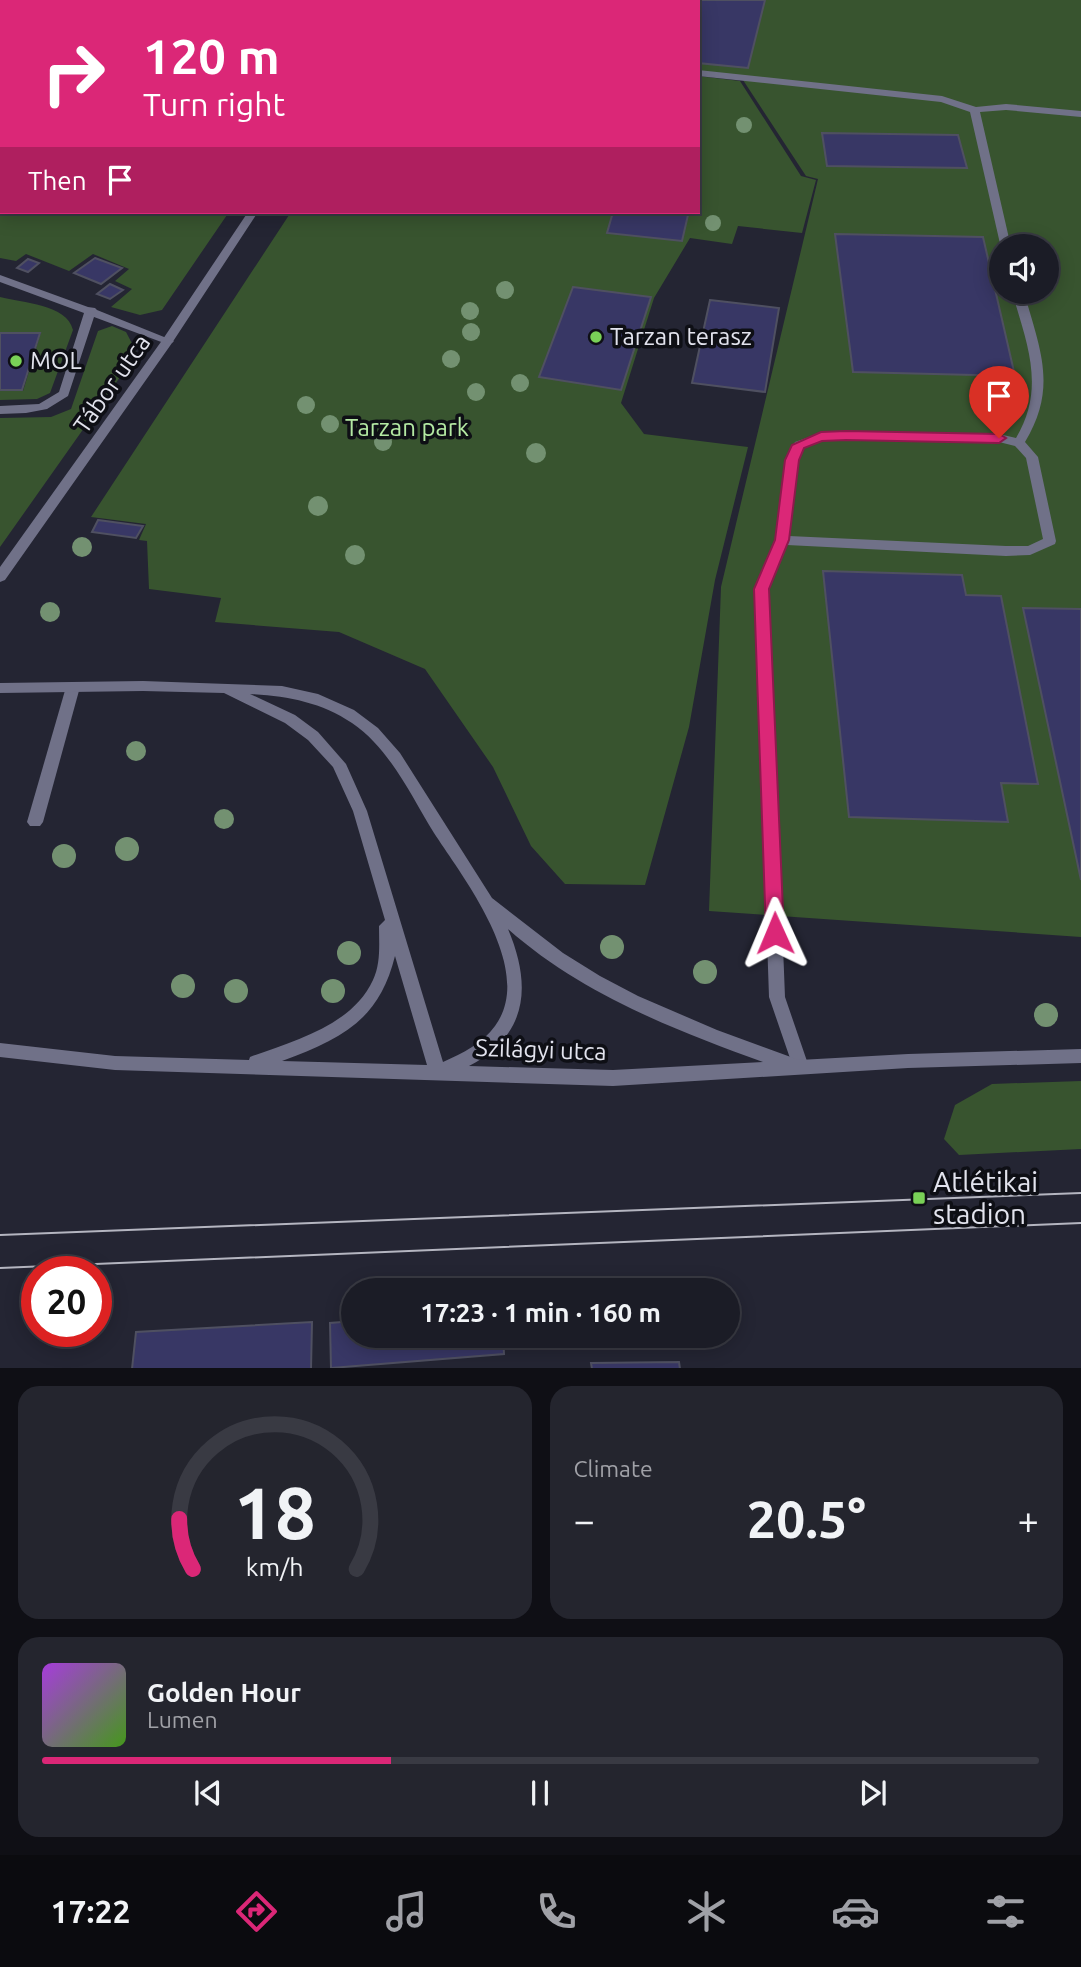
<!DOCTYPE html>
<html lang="en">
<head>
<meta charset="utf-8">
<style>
  body { margin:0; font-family:Ubuntu,sans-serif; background:#24252e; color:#f1f3f6; height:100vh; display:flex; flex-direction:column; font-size:26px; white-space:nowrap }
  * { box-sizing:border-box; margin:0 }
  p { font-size:23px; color:#a0a1a7 }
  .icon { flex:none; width:38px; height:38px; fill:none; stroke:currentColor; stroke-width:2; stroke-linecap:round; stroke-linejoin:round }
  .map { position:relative; height:1368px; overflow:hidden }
  .sheet { display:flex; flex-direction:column; gap:18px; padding:18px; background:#0f0f15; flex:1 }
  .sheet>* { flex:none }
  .top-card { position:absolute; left:0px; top:0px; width:700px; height:214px; box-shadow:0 4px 18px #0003,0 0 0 2px #393a43; background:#db2777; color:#fff; overflow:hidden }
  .controls { position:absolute; left:989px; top:234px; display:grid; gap:14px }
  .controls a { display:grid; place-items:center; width:70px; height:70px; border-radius:50%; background:#1b1c26; box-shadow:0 4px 18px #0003,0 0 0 2px #393a43; font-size:35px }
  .speed { position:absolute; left:21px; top:1256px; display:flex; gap:14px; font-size:35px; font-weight:700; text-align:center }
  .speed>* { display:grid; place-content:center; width:91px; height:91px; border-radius:50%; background:#1b1c26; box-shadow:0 4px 18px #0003,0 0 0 2px #393a43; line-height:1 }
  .speed .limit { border:10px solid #d22; background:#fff; color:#111 }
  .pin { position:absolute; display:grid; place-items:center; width:60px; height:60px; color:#fff; margin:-72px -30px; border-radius:50% 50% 50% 0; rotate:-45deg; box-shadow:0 0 7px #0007 }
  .pin .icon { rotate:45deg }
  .me { position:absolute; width:77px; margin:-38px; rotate:359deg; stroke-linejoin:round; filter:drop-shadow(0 0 5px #0008) }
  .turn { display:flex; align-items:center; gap:24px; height:147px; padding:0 28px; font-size:32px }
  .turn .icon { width:91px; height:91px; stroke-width:2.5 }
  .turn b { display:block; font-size:49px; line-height:60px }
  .then { display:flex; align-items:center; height:66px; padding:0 28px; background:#0003; gap:14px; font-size:26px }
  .big { font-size:52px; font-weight:600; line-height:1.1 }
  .sheet .tile { flex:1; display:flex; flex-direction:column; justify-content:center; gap:10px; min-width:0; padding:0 24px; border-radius:21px; background:#24252e }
  .sheet .dial { align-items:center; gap:0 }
  .dial svg { height:182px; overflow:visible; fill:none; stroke:#393a43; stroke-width:7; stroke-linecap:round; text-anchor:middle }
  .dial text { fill:#f1f3f6; stroke:none }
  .song { display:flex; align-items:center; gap:21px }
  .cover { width:84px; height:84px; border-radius:10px; background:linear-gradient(135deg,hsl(280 70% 55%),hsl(100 70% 35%)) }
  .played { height:7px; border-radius:4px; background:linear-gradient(90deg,#db2777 35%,#393a43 35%) }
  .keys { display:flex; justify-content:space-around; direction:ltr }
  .heat { display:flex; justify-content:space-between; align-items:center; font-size:38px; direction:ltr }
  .sheet .tiles { flex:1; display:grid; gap:18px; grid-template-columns:1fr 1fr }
  .tile:last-child { grid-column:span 2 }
  .trip { position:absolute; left:341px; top:1278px; width:399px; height:70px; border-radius:35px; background:#1b1c26; box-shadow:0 4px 18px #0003,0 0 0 2px #393a43; font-weight:600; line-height:70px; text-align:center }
  .dock { display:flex; height:112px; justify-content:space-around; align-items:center; background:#0b0b0f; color:#a0a1a7 }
  .dock .icon { width:49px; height:49px }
  .dock .active { color:#db2777 }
  .dock b { font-size:32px; color:#f1f3f6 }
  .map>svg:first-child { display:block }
  .green { fill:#38542f; fill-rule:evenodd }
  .building { fill:#383765; stroke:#4f5061; stroke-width:2 }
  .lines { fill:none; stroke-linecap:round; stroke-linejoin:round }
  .service { fill:#707188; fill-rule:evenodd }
  .minor { fill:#707188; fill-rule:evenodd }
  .tertiary { fill:#707188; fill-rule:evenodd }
  .tram { stroke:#b5b6c1; stroke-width:2 }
  .tree { fill:#739171 }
  .route { fill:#db2777; stroke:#8e194d; stroke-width:2 }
  .poi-dot { fill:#79d157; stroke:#0e0f15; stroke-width:2.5 }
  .labels { text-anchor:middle; stroke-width:7; stroke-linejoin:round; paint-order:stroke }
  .poi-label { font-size:24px; fill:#e2e3ed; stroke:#0e0f15; text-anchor:start }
  .street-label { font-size:24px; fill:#e2e3ed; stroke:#0e0f15 }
  .park-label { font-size:24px; fill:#b4e9a3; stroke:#0e0f15 }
  .near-poi-label { font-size:28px; fill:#e2e3ed; stroke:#0e0f15; text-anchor:start }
</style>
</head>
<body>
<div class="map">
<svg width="1081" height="1369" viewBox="0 0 1081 1369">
  <rect width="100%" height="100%" fill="#242533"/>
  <g class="green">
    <path d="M394,0H1081V937L709,911L721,587L818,179L806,176L743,80L698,74V2ZM1001,247H1046V292H1001Z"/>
    <path d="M698,76L740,81L801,176L816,180L802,233L738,226L732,244L690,238L654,298L621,403L644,434L748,447L715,580L689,727L645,885L565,884L531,846L493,767L425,669L339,632L215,622L221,598L149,589L147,541L139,540L146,524L91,517L291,212H698Z"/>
    <path d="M0,203L2,212H229L162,310L140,315L111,307L132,289L115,281L129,269L93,254L69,271L26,254L16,261L0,258Z"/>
    <path d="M0,297C22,303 67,304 73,330L50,393L37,399L0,400V391H23L41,332H0Z"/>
    <path d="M112,326L126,332L137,353L0,547V418L51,417L71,409L98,331Z"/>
    <path d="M1081,1081V1149L959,1155L944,1139L955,1105L992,1084Z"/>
  </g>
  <g class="building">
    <path d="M661,0H765L748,68L698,63V2Z"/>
    <path d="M822,133L958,135L967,168L827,166Z"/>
    <path d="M613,212L688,215L682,241L607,233Z"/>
    <path d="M835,234L983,237L1015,376L853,372Z"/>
    <path d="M95,258L122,268L101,284L74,273Z"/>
    <path d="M28,259L39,263L28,272L17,268Z"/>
    <path d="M110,284L123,290L110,299L97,294Z"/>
    <path d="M573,287L651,297L621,390L539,377Z"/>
    <path d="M710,300L779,308L765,392L692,383Z"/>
    <path d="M0,333H40L22,390H0Z"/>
    <path d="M98,520L143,526L136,538L92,532Z"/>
    <path d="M823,571L962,575L966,595L1001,596L1038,784L1001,783L1008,822L849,817Z"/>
    <path d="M1023,608L1081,609V880Z"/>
    <path d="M354,1321V1335H503L504,1354L331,1368L330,1323Z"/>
    <path d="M312,1322L311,1369H132L136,1332Z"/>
    <path d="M679,1362L680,1369H592L591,1363Z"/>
  </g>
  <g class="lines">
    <g class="service">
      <path d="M698,70L942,96L976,107L1006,104L1081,111V117L1006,110L980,112L1011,247L1001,248L970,112L941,102L698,76Z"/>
      <path d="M0,275L88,307L95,308L97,310L174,341L172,343H164L94,317L68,396L47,409L26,413L0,414V406L39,404L59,392L84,313L0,282Z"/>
      <path d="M1012,292H1024C1040,350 1058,387 1025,442L1038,457L1056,541L1055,544L1030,555L1006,556L787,545L769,588L785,997L809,1067L807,1072L801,1074L795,1072L793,1067L769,997L755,588L776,540L786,460L795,442L821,433L846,431L999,434L1016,438C1046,388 1027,344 1012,292ZM846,439L999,442L1015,446L1026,458L1043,539L1028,546H1006L789,536L798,460L804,448L822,441Z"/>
      <path d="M73,682L80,687L43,822L40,826H30L27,822L66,687Z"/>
    </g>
    <g class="minor">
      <path d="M388,0H398L388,2Z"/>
      <rect x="0" y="9" width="2" height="6"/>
      <rect x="0" y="199" width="2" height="6"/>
      <path d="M248,212H258L172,343L5,580L0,582V567L163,339Z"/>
    </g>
    <path class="tertiary" d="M143,681L282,686L318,694L354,710L378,728L400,753L492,898L563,953L600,976L638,996L717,1030L799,1060L908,1054L1081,1049V1063L908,1068L613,1086L115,1070L0,1057V1043L115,1056L249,1060L250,1057C293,1041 352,1026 373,980C381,963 379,944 379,926L385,920L353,811L333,767L308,740L285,723L224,693L143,691L0,693V683ZM250,694C287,696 321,702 352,723C390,749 410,794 434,833C464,879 536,970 495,1026C483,1043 463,1053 443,1062L367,811L346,764L318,732L295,715ZM508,929C580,993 674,1030 763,1062L613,1070L469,1066C528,1035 532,986 508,929ZM395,956L427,1065L282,1061C341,1039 379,1021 395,956Z"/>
    <g class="tram">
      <path d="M0,1235L1081,1193"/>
      <path d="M0,1268L1081,1223"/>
    </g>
  </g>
  <g class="tree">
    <circle cx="744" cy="125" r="8"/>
    <circle cx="713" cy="223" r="8"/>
    <circle cx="505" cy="290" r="9"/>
    <circle cx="470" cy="311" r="9"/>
    <circle cx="471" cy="332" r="9"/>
    <circle cx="451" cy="359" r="9"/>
    <circle cx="520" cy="383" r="9"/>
    <circle cx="476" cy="392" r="9"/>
    <circle cx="306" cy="405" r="9"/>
    <circle cx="330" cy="424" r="9"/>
    <circle cx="383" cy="442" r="9"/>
    <circle cx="536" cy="453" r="10"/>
    <circle cx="318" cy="506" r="10"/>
    <circle cx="82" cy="547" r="10"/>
    <circle cx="355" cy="555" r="10"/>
    <circle cx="50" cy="612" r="10"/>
    <circle cx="136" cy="751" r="10"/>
    <circle cx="224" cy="819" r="10"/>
    <circle cx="127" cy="849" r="12"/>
    <circle cx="64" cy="856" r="12"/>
    <circle cx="612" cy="947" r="12"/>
    <circle cx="349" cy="953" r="12"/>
    <circle cx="705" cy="972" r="12"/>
    <circle cx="183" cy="986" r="12"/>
    <circle cx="236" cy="991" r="12"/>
    <circle cx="333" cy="991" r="12"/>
    <circle cx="1046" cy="1015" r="12"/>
  </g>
  <path class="route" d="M846,431L999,434L1006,438L999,443L846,440L822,441L804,448L799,460L789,540L769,589L784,933L775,940L766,933L754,589L775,540L785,460L792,445L821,432Z"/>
  <g class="poi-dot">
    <circle cx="596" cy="337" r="7"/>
    <circle cx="16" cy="361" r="7"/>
    <rect x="912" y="1191" width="14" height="14" rx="3.5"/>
  </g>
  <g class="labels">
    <g class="poi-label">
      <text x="610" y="345">Tarzan terasz</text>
      <text x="30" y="369">MOL</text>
    </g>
    <g class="street-label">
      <text transform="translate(112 384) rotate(-55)" y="8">Tábor utca</text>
      <text transform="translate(541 1050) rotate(2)" y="8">Szilágyi utca</text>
    </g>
    <g class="park-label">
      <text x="407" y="436">Tarzan park</text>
    </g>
    <g class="near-poi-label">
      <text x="933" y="1192">Atlétikai<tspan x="933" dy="32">stadion</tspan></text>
    </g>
  </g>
</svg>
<div class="controls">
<a><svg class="icon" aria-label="sound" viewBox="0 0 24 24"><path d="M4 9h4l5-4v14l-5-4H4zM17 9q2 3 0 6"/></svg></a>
</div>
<div class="speed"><div class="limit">20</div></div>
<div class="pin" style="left:999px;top:438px;background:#d93025"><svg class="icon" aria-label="arrive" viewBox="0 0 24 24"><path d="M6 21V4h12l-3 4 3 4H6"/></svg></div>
<svg class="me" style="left:775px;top:933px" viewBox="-20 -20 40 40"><path d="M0-17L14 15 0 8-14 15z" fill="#db2777" stroke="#fff" stroke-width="4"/></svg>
<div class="trip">17:23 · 1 min · 160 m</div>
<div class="top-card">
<div class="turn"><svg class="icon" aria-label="right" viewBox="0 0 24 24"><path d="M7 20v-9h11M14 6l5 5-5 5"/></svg><div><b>120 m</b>Turn right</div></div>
<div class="then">Then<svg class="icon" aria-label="arrive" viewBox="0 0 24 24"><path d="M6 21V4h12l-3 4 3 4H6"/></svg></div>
</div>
</div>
<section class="sheet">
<div class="tiles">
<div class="tile dial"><svg viewBox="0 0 100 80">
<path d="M14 69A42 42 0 1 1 86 69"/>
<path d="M14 69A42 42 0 0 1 8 47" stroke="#db2777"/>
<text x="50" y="56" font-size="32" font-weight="700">18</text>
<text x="50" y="72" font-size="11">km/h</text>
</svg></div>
<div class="tile"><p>Climate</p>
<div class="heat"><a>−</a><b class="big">20.5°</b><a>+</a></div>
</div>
<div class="tile">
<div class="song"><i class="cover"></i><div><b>Golden Hour</b><p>Lumen</p></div></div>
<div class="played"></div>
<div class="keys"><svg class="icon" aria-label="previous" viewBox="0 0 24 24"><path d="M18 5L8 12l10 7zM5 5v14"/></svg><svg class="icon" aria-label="pause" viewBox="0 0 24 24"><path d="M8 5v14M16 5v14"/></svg><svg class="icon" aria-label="next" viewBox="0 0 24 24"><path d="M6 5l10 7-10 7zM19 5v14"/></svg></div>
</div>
</div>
</section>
<nav class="dock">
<b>17:22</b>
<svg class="icon active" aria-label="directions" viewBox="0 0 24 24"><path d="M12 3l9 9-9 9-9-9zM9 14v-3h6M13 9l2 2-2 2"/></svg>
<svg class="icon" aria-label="music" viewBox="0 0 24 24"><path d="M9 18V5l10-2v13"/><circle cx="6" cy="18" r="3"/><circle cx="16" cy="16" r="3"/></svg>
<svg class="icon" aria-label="phone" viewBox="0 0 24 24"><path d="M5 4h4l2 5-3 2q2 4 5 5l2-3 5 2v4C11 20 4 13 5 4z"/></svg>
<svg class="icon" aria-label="climate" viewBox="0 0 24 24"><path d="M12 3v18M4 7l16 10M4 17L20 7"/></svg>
<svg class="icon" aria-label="car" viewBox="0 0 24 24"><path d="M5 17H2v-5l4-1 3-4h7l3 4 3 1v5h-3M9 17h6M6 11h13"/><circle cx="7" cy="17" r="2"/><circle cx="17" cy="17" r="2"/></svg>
<svg class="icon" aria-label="filters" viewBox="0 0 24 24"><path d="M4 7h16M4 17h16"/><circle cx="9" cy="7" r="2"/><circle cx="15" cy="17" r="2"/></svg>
</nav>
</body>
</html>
